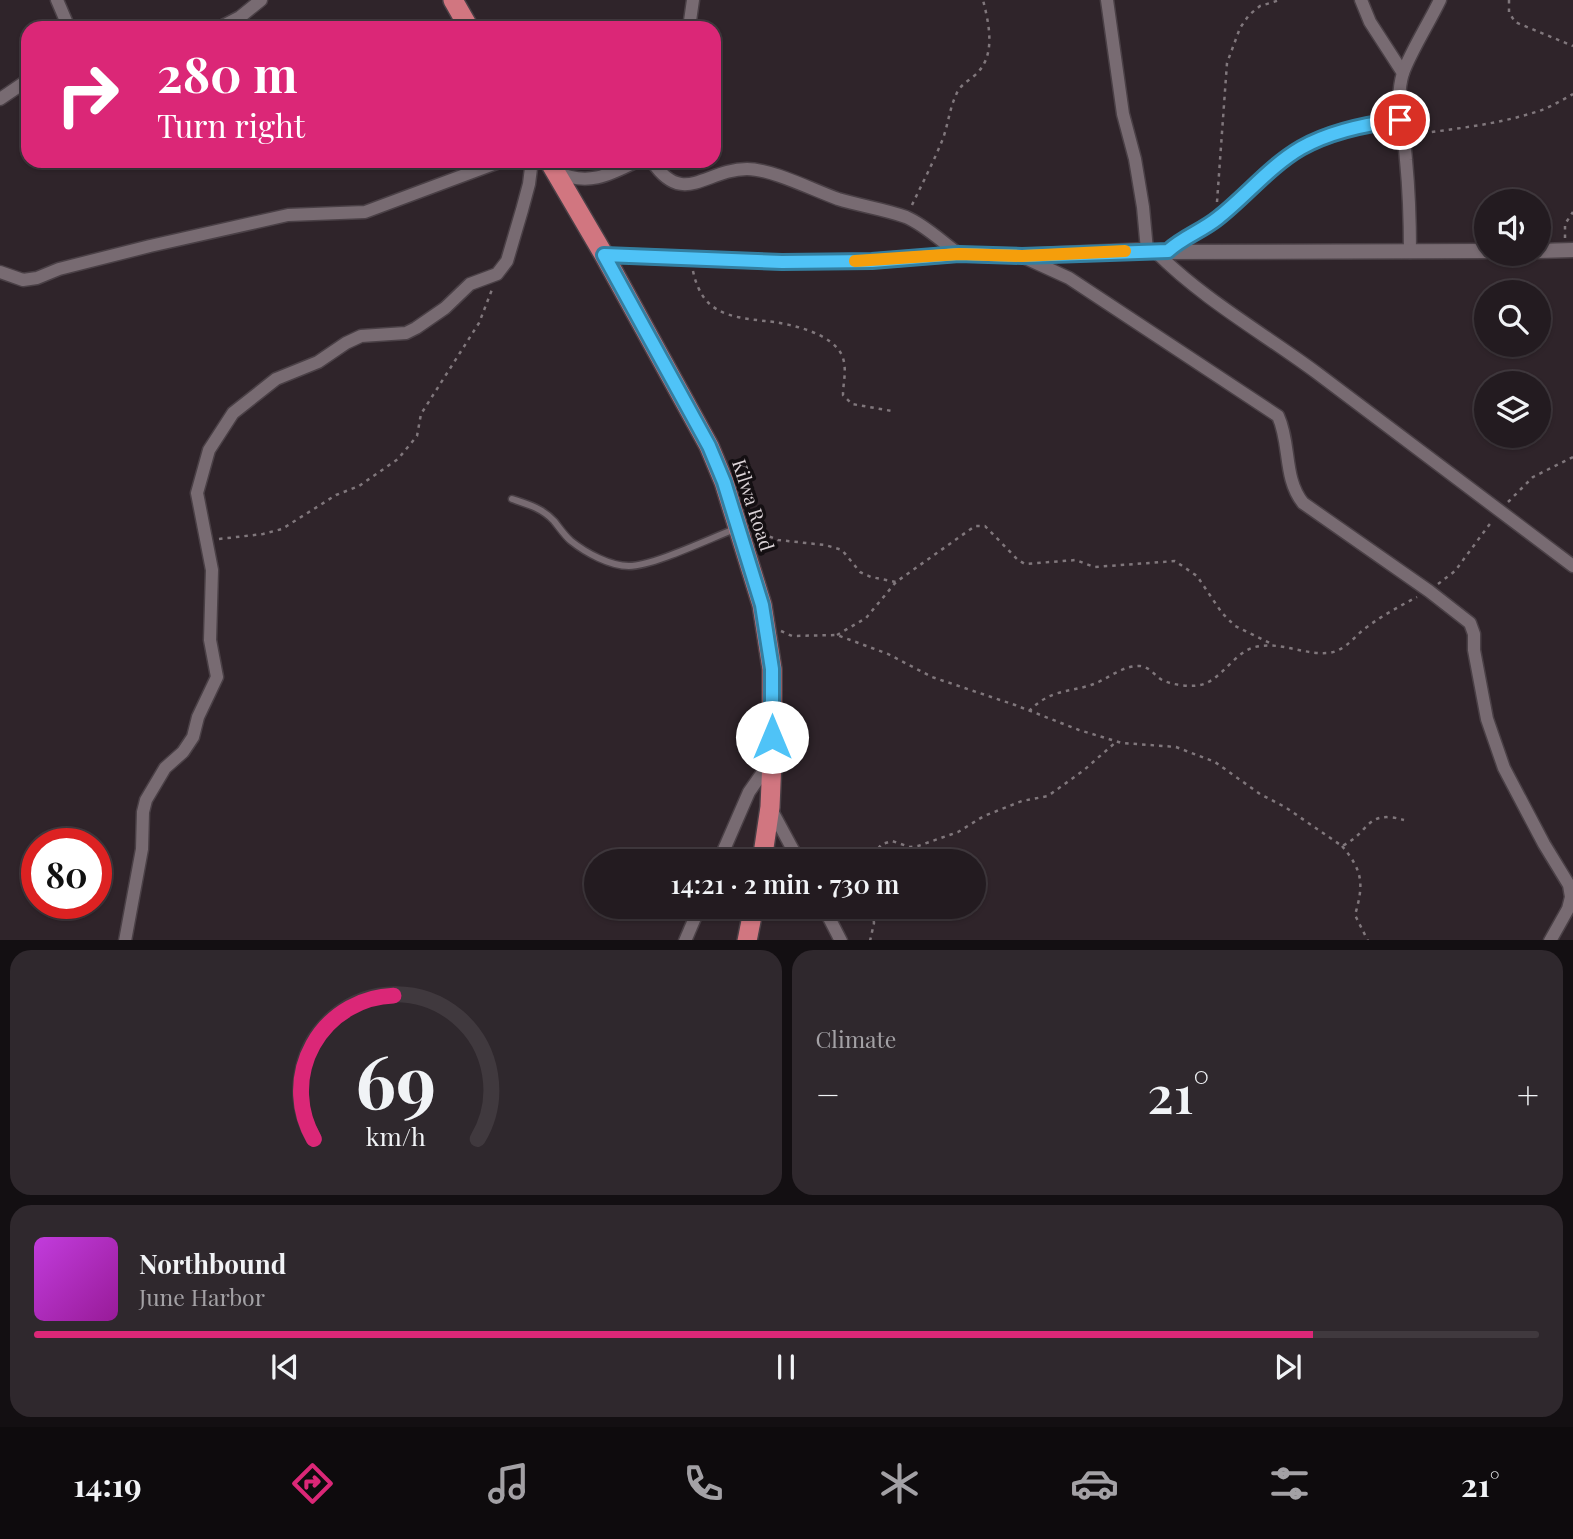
<!DOCTYPE html>
<html lang="en">
<head>
<meta charset="utf-8">
<style>
  body { margin:0; font-family:"Playfair Display",serif; background:#2f282d; color:#f1f3f6; height:100vh; display:flex; flex-direction:column; font-size:26px; white-space:nowrap }
  * { box-sizing:border-box; margin:0 }
  p { font-size:23px; color:#a3a1a5 }
  .icon { flex:none; width:38px; height:38px; fill:none; stroke:currentColor; stroke-width:2; stroke-linecap:round; stroke-linejoin:round }
  .map { position:relative; height:940px; overflow:hidden }
  .panel { display:flex; flex-direction:column; gap:10px; padding:10px; background:#130f12; flex:1 }
  .panel>* { flex:none }
  .banner { position:absolute; left:21px; top:21px; width:700px; height:147px; border-radius:21px; box-shadow:0 2px 5px #0004,0 0 0 2px #40393e; background:#db2777; color:#fff; overflow:hidden }
  .controls { position:absolute; left:1474px; top:189px; display:grid; gap:14px }
  .controls a { display:grid; place-items:center; width:77px; height:77px; border-radius:50%; background:#231b20; box-shadow:0 2px 5px #0004,0 0 0 2px #40393e; font-size:35px }
  .speed { position:absolute; left:21px; top:828px; display:flex; gap:14px; font-size:35px; font-weight:700; text-align:center }
  .speed>* { display:grid; place-content:center; width:91px; height:91px; border-radius:50%; background:#231b20; box-shadow:0 2px 5px #0004,0 0 0 2px #40393e; line-height:1 }
  .speed .limit { border:10px solid #d22; background:#fff; color:#111 }
  .pin { position:absolute; display:grid; place-items:center; width:60px; height:60px; color:#fff; margin:-30px; border:4px solid #fff; border-radius:50%; box-shadow:0 2px 7px #0007 }
  .me { position:absolute; width:77px; margin:-38px; rotate:0deg; stroke-linejoin:round; filter:drop-shadow(0 0 5px #0008) }
  .turn { display:flex; align-items:center; gap:24px; height:147px; padding:0 21px; font-size:32px }
  .turn .icon { width:91px; height:91px; stroke-width:2.5 }
  .turn b { display:block; font-size:49px; line-height:60px }
  .big { font-size:52px; font-weight:600; line-height:1.1 }
  .panel .card { flex:1; display:flex; flex-direction:column; justify-content:center; gap:10px; min-width:0; padding:0 24px; border-radius:21px; background:#2f282d }
  .panel .dial { align-items:center; gap:0 }
  .dial svg { height:182px; overflow:visible; fill:none; stroke:#40393e; stroke-width:7; stroke-linecap:round; text-anchor:middle }
  .dial text { fill:#f1f3f6; stroke:none }
  .song { display:flex; align-items:center; gap:21px }
  .cover { width:84px; height:84px; border-radius:10px; background:linear-gradient(135deg,hsl(290 70% 55%),hsl(300 70% 35%)) }
  .played { height:7px; border-radius:4px; background:linear-gradient(90deg,#db2777 85%,#40393e 85%) }
  .keys { display:flex; justify-content:space-around; direction:ltr }
  .heat { display:flex; justify-content:space-between; align-items:center; font-size:38px; direction:ltr }
  .panel .tiles { flex:1; display:grid; gap:10px; grid-template-columns:1fr 1fr }
  .card:last-child { grid-column:span 2 }
  .trip { position:absolute; left:584px; top:849px; width:402px; height:70px; border-radius:35px; background:#231b20; box-shadow:0 2px 5px #0004,0 0 0 2px #40393e; font-weight:600; line-height:70px; text-align:center }
  .tab-bar { display:flex; height:112px; justify-content:space-around; align-items:center; background:#0e0b0d; color:#a3a1a5 }
  .tab-bar .icon { width:49px; height:49px }
  .tab-bar .selected { color:#db2777 }
  .tab-bar b { font-size:32px; color:#f1f3f6 }
  .map>svg:first-child { display:block }
  .lines { fill:none; stroke-linecap:round; stroke-linejoin:round }
  .service-casing { stroke:#4a4046; stroke-width:9 }
  .minor-casing { stroke:#4a4046; stroke-width:15 }
  .tertiary-casing { stroke:#4a4046; stroke-width:17 }
  .trunk-casing { stroke:#4a4046; stroke-width:22 }
  .path { stroke:#80777c; stroke-width:2.5; stroke-dasharray:3.5 5; stroke-linecap:butt }
  .service { stroke:#786b72; stroke-width:6 }
  .minor { stroke:#786b72; stroke-width:12 }
  .tertiary { stroke:#786b72; stroke-width:14 }
  .trunk { stroke:#d17680; stroke-width:19 }
  .route-casing { stroke:#337fa1; stroke-width:18 }
  .route { stroke:#4fc3f7; stroke-width:12 }
  .slow { stroke:#f59e0b; stroke-width:12 }
  .labels { text-anchor:middle; stroke-width:7; stroke-linejoin:round; paint-order:stroke }
  .street-label { font-size:19px; fill:#dbd3d7; stroke:#140f12 }
</style>
</head>
<body>
<div class="map">
<svg width="1573" height="941" viewBox="0 0 1573 941">
  <rect width="100%" height="100%" fill="#2f242a"/>
  <g class="lines">
    <defs>
      <path id="service" d="M512,499C527,504 542,508 554,521C559,527 564,535 571,541C586,553 610,566 629,566C653,566 711,538 735,529"/>
      <g id="minor">
        <path d="M57,0L69,28"/>
        <path d="M1107,0L1123,114L1135,159L1143,207L1147,250"/>
        <path d="M1361,0L1370,22L1403,73"/>
        <path d="M131,28H173"/>
        <path d="M219,28L240,17L261,0"/>
        <path d="M689,28L693,0"/>
        <path d="M0,99L28,80"/>
        <path d="M652,161C683,208 706,169 747,169C772,169 813,190 838,199C861,206 884,209 906,217C925,225 942,242 959,254"/>
        <path d="M556,172C587,186 608,176 637,161"/>
        <path d="M1168,251C1183,237 1202,231 1218,218C1246,196 1270,166 1301,148C1331,131 1366,124 1400,120"/>
        <path d="M1156,252C1204,300 1263,333 1317,373C1403,437 1488,502 1573,566"/>
        <path d="M1410,252C1410,221 1409,191 1406,160C1404,131 1394,102 1403,73C1411,51 1429,23 1440,0"/>
        <path d="M1023,257L1069,278L1278,416C1291,444 1283,478 1303,503L1429,591L1470,623L1474,634V650L1487,719L1504,768L1544,844L1569,885L1571,897L1568,909L1550,941"/>
        <path d="M0,272L23,280L37,278L59,269L150,246L288,215L365,212L502,161"/>
        <path d="M771,809L799,861"/>
        <path d="M719,861L749,792L770,762"/>
        <path d="M823,906L841,941"/>
        <path d="M125,941L142,849L143,812L146,800L165,768L183,752L193,737L198,717L217,677L210,640L212,570L197,493L209,450L233,413L276,379L318,362L346,343L361,336L406,333L416,328L445,308L470,284L497,274L507,261L522,210L529,184L531,168L529,161"/>
        <path d="M685,941L700,906"/>
      </g>
      <g id="tertiary">
        <path d="M1538,251L1573,250"/>
        <path d="M604,255L783,262L872,261L959,254L1022,256L1147,250L1156,252L1486,251"/>
      </g>
      <g id="trunk">
        <path d="M453,0L469,28"/>
        <path d="M549,161L604,255L709,446L724,482L762,605L772,669V760L770,807L762,861"/>
        <path d="M747,941L754,906"/>
      </g>
    </defs>
    <use href="#service" class="service-casing"/>
    <use href="#minor" class="minor-casing"/>
    <use href="#tertiary" class="tertiary-casing"/>
    <use href="#trunk" class="trunk-casing"/>
    <g class="path">
      <path d="M1509,0V12L1515,22L1573,46"/>
      <path d="M1415,134C1456,129 1499,124 1539,111C1551,107 1562,100 1573,94"/>
      <path d="M1217,202L1227,63L1240,28L1249,15L1260,6L1280,0"/>
      <path d="M912,205C922,184 933,163 942,141C948,126 949,110 956,95C959,86 967,82 974,76C997,57 989,24 983,0"/>
      <path d="M1565,238V224L1573,212"/>
      <path d="M693,271C702,313 728,317 765,321C788,323 835,333 843,358C847,372 843,382 843,395L852,404L892,411"/>
      <path d="M1508,502L1533,477L1573,457"/>
      <path d="M754,530L778,540L825,545L842,550L860,572L871,577L896,582"/>
      <path d="M219,539L263,534L282,529L336,495L359,486L398,459L417,436L421,414L479,323L493,287"/>
      <path d="M1438,584L1455,571L1492,521"/>
      <path d="M781,631L792,636L837,635L888,654L932,677L1015,705L1079,730L1122,743L1176,747L1215,762L1260,794L1285,807L1342,846C1371,832 1365,809 1404,820"/>
      <path d="M837,635L866,618L896,582L975,526H985L1018,560L1025,564L1076,560L1094,567L1175,561L1197,576L1222,613L1235,626L1272,644"/>
      <path d="M1029,711C1036,704 1044,698 1055,694C1067,690 1079,689 1091,685C1107,680 1122,665 1140,666C1150,667 1154,675 1162,680C1172,685 1193,688 1204,684C1223,677 1235,652 1255,647C1280,641 1304,655 1328,653C1346,651 1354,636 1367,627C1383,615 1400,606 1417,597"/>
      <path d="M1342,846C1363,871 1364,884 1355,915L1368,941"/>
      <path d="M867,861L882,844L892,841L910,847L918,846L958,832L984,816L1022,801L1048,796L1084,770L1116,742"/>
      <path d="M870,941L874,923L872,906"/>
    </g>
    <use href="#service" class="service"/>
    <use href="#minor" class="minor"/>
    <use href="#tertiary" class="tertiary"/>
    <use href="#trunk" class="trunk"/>
  </g>
  <g class="lines">
    <defs>
      <path id="route" d="M772,737V669L762,605L724,482L709,446L604,255L782,262L872,261L959,254L1022,256L1168,251C1183,237 1202,231 1218,218C1246,196 1270,166 1301,148C1331,131 1366,124 1400,120"/>
    </defs>
    <use href="#route" class="route-casing"/>
    <use href="#route" class="route"/>
    <path class="slow" d="M855,261L959,254L1022,256L1125,251"/>
  </g>
  <g class="labels">
    <g class="street-label">
      <text transform="translate(753 505) rotate(72)" y="7">Kilwa Road</text>
    </g>
  </g>
</svg>
<div class="controls">
<a><svg class="icon" aria-label="sound" viewBox="0 0 24 24"><path d="M4 9h4l5-4v14l-5-4H4zM17 9q2 3 0 6"/></svg></a>
<a><svg class="icon" aria-label="search" viewBox="0 0 24 24"><circle cx="10" cy="10" r="6"/><path d="M15 15l6 6"/></svg></a>
<a><svg class="icon" aria-label="layers" viewBox="0 0 24 24"><path d="M12 4l9 5-9 5-9-5zM3 14l9 5 9-5"/></svg></a>
</div>
<div class="speed"><div class="limit">80</div></div>
<div class="pin" style="left:1400px;top:120px;background:#d93025"><svg class="icon" aria-label="arrive" viewBox="0 0 24 24"><path d="M6 21V4h12l-3 4 3 4H6"/></svg></div>
<svg class="me" style="left:772px;top:737px" viewBox="-20 -20 40 40"><circle r="19" fill="#fff"/><path d="M0-13L10 11 0 6-10 11z" fill="#4fc3f7"/></svg>
<div class="trip">14:21 · 2 min · 730 m</div>
<div class="banner">
<div class="turn"><svg class="icon" aria-label="right" viewBox="0 0 24 24"><path d="M7 20v-9h11M14 6l5 5-5 5"/></svg><div><b>280 m</b>Turn right</div></div>
</div>
</div>
<section class="panel">
<div class="tiles">
<div class="card dial"><svg viewBox="0 0 100 80">
<path d="M14 69A42 42 0 1 1 86 69"/>
<path d="M14 69A42 42 0 0 1 49 6" stroke="#db2777"/>
<text x="50" y="56" font-size="32" font-weight="700">69</text>
<text x="50" y="72" font-size="11">km/h</text>
</svg></div>
<div class="card"><p>Climate</p>
<div class="heat"><a>−</a><b class="big">21°</b><a>+</a></div>
</div>
<div class="card">
<div class="song"><i class="cover"></i><div><b>Northbound</b><p>June Harbor</p></div></div>
<div class="played"></div>
<div class="keys"><svg class="icon" aria-label="previous" viewBox="0 0 24 24"><path d="M18 5L8 12l10 7zM5 5v14"/></svg><svg class="icon" aria-label="pause" viewBox="0 0 24 24"><path d="M8 5v14M16 5v14"/></svg><svg class="icon" aria-label="next" viewBox="0 0 24 24"><path d="M6 5l10 7-10 7zM19 5v14"/></svg></div>
</div>
</div>
</section>
<nav class="tab-bar">
<b>14:19</b>
<svg class="icon selected" aria-label="directions" viewBox="0 0 24 24"><path d="M12 3l9 9-9 9-9-9zM9 14v-3h6M13 9l2 2-2 2"/></svg>
<svg class="icon" aria-label="music" viewBox="0 0 24 24"><path d="M9 18V5l10-2v13"/><circle cx="6" cy="18" r="3"/><circle cx="16" cy="16" r="3"/></svg>
<svg class="icon" aria-label="phone" viewBox="0 0 24 24"><path d="M5 4h4l2 5-3 2q2 4 5 5l2-3 5 2v4C11 20 4 13 5 4z"/></svg>
<svg class="icon" aria-label="climate" viewBox="0 0 24 24"><path d="M12 3v18M4 7l16 10M4 17L20 7"/></svg>
<svg class="icon" aria-label="car" viewBox="0 0 24 24"><path d="M5 17H2v-5l4-1 3-4h7l3 4 3 1v5h-3M9 17h6M6 11h13"/><circle cx="7" cy="17" r="2"/><circle cx="17" cy="17" r="2"/></svg>
<svg class="icon" aria-label="filters" viewBox="0 0 24 24"><path d="M4 7h16M4 17h16"/><circle cx="9" cy="7" r="2"/><circle cx="15" cy="17" r="2"/></svg>
<b>21°</b>
</nav>
</body>
</html>
